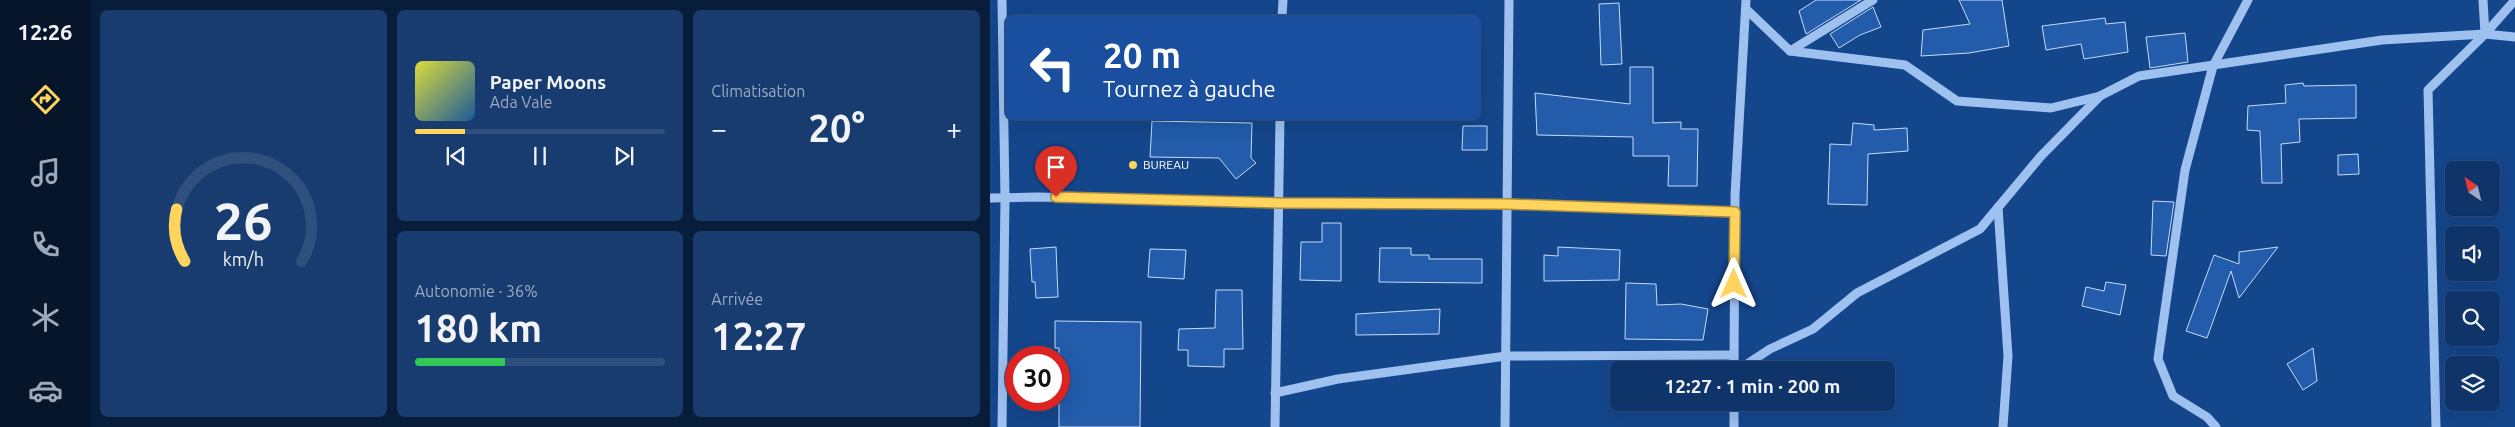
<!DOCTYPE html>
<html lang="fr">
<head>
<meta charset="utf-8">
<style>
  body { margin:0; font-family:Ubuntu,sans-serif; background:#183c6f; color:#f1f3f6; height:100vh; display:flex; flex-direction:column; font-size:19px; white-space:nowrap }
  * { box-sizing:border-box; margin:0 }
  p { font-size:16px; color:#9baac0 }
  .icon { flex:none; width:28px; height:28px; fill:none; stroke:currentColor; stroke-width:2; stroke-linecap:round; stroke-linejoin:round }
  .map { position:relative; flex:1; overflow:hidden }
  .panel { display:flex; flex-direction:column; gap:10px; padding:10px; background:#081d3a; width:900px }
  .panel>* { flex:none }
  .banner { position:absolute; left:15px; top:15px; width:475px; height:105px; border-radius:8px; box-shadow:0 5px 20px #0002,0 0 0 1px #2f4f7d; background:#1a4fa0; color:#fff; overflow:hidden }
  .needle { width:32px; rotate:325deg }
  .fabs { position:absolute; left:1455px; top:161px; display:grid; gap:10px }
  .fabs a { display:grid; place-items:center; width:55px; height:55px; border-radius:8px; background:#0f3469; box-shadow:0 5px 20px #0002,0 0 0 1px #2f4f7d; font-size:25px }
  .speed { position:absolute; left:15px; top:346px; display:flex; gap:10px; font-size:25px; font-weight:700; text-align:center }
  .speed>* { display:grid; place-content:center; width:65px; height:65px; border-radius:50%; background:#0f3469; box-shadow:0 5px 20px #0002,0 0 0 1px #2f4f7d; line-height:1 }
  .speed .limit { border:8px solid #d22; background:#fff; color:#111 }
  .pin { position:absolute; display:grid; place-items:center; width:42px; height:42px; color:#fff; margin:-51px -21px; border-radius:50% 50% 50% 0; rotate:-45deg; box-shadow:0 0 5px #0007 }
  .pin .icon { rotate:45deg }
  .me { position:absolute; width:55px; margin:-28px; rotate:0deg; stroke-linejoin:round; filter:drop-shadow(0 0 4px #0008) }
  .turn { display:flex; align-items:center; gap:18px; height:105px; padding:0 15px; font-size:22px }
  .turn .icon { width:65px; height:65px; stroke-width:2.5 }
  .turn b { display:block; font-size:35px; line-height:42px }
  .big { font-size:38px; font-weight:600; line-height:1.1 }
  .panel .tile { flex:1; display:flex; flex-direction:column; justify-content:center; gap:8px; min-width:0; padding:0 18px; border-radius:8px; background:#183c6f }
  .panel .dial { align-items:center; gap:0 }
  .dial svg { height:130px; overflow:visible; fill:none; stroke:#2f4f7d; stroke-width:7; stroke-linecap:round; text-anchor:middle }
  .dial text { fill:#f1f3f6; stroke:none }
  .song { display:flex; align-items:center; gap:15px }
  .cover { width:60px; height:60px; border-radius:8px; background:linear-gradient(135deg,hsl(60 70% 55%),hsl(210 70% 35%)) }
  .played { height:5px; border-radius:2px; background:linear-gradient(90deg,#ffd45d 20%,#2f4f7d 20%) }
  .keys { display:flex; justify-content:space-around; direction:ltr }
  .heat { display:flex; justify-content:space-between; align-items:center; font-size:28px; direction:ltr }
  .charge { height:8px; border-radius:4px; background:linear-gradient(90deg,#34c759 36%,#2f4f7d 0) }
  .panel .tiles { flex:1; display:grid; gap:10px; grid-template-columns:repeat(3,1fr) }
  .tile:first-child { grid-row:span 2 }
  .trip { position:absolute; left:620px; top:361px; width:285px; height:50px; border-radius:8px; background:#0f3469; box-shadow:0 5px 20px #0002,0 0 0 1px #2f4f7d; font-weight:600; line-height:50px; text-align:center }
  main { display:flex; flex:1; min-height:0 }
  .tab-bar { display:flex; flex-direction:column; width:90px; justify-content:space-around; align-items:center; background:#06152a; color:#9baac0 }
  .tab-bar .icon { width:35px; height:35px }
  .tab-bar .on { color:#ffd45d }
  .tab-bar b { font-size:22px; color:#f1f3f6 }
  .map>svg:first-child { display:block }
  .building { fill:#225cab; stroke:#c4dcfb }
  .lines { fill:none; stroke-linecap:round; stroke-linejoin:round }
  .minor { stroke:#9ec1f0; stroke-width:9 }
  .route-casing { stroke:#a68a3c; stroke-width:12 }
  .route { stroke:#ffd45d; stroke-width:9 }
  .poi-dot { fill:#ffd45d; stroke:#14468c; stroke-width:2 }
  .labels { text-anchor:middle; stroke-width:5; stroke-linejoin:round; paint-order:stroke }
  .poi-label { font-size:12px; fill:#fff; stroke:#14468c; text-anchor:start }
</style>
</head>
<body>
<main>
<nav class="tab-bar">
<b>12:26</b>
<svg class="icon on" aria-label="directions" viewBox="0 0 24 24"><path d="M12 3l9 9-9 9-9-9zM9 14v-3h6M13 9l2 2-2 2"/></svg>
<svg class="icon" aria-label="music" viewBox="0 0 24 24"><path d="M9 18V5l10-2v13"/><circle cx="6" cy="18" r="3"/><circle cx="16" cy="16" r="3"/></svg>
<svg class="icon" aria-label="phone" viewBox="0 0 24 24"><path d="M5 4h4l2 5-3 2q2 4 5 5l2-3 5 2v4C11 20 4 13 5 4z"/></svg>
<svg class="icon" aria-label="climate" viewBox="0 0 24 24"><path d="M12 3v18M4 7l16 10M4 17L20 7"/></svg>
<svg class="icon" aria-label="car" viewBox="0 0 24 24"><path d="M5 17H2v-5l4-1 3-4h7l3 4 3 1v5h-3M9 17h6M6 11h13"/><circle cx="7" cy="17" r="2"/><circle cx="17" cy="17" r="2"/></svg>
</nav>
<section class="panel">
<div class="tiles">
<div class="tile dial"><svg viewBox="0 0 100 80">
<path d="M14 69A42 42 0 1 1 86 69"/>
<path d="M14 69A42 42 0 0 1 9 37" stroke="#ffd45d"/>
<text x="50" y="56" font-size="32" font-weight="700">26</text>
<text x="50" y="72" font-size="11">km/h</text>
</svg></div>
<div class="tile">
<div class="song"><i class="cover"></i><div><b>Paper Moons</b><p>Ada Vale</p></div></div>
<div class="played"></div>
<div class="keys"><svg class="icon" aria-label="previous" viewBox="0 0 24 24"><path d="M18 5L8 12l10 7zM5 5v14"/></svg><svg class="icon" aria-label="pause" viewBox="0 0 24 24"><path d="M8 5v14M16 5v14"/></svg><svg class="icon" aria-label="next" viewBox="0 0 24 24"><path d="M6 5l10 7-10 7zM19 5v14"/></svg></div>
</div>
<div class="tile"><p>Climatisation</p>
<div class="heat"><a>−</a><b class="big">20°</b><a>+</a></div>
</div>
<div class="tile"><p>Autonomie · 36%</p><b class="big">180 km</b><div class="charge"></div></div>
<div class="tile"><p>Arrivée</p><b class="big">12:27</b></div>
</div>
</section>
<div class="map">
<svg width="1525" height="427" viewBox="0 0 1525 427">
  <rect width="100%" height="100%" fill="#14468c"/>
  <g class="building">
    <path d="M826,0H871L816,34L809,11Z"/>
    <path d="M969,0H1012L1019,46L979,53L931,56L933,30L980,24Z"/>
    <path d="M629,3L632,64L611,65L609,4Z"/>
    <path d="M883,7L891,27L870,35L849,48L840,34Z"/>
    <path d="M1115,18L1116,24L1135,22L1138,52L1094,59L1091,44L1056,50L1052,26Z"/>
    <path d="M1195,33L1198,62L1160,68L1156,37Z"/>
    <path d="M640,67H663V123L691,122V129H708L707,186H678L679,156H643V137L547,135L545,93L640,104Z"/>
    <path d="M1313,83L1314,86L1366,85V118L1309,119L1310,142L1291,144L1292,183H1272L1270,131L1257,130L1258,106L1296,103L1295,85Z"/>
    <path d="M162,121L262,123L261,158L266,163L246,179L229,158L160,157Z"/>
    <path d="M863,123L884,125V130L917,128L918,151L878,154L877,205L838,204L840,144L861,145Z"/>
    <path d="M473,126H497V150H472Z"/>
    <path d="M1368,154L1369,174L1348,175V155Z"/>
    <path d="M1163,201L1184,202L1176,256L1161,255Z"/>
    <path d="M332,223H351V281L310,280L311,242H332Z"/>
    <path d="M66,247L68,297L46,298L45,282H42L40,249Z"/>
    <path d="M568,247L630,250L629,280L554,281V255L568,256Z"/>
    <path d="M1288,247L1249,298L1241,271L1217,338L1196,331L1224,255L1249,264V252Z"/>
    <path d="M390,248H421V255H439V259H492V283L389,282Z"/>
    <path d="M160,249L196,250L194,279L158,277Z"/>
    <path d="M1116,282L1136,285L1130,315L1092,306L1096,287L1114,291Z"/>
    <path d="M636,283L666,284L667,305L691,304L718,309L713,340L635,339Z"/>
    <path d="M226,290H252L253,349H234V367L198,366V350H188L189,329L225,328Z"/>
    <path d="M450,309L449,334L366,335V314Z"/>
    <path d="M65,321L151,322L150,427H69V348H65Z"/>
    <path d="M1323,348L1327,381L1313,390L1297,364Z"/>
  </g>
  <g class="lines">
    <g class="minor">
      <path d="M756,9L800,51L915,65L967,101L1061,108L1110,96L1149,76L1392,40L1495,34L1525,37"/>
      <path d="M292,18L293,0"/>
      <path d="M1495,34L1525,0"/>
      <path d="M800,51L883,0"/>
      <path d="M0,198L47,197L289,203L517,204L745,212"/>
      <path d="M1008,207L1018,356L1013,427"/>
      <path d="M744,370L745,195L756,0"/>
      <path d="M748,370L780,349L823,329L867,293L990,229L1051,156L1110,96"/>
      <path d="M285,393L348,379L516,356L744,355"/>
      <path d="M12,427L15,198L12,0"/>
      <path d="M285,427L290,118"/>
      <path d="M515,427L519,0"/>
      <path d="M744,427V402"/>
      <path d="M1226,427L1217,417L1183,396L1168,359L1195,170L1223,66L1258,0"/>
      <path d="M1446,427L1438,90L1495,34L1493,0"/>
    </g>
  </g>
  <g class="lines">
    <defs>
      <path id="route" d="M66,197L289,203L517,204L745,212L744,284"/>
    </defs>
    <use href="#route" class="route-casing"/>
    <use href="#route" class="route"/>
  </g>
  <circle class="poi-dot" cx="143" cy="165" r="5"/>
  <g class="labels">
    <g class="poi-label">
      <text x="153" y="169">BUREAU</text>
    </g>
  </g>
</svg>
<div class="fabs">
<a><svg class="needle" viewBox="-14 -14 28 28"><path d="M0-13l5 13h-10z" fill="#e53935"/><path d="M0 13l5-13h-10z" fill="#9baac0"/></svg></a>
<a><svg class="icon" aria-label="sound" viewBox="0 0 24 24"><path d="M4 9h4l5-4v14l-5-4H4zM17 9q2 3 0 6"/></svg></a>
<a><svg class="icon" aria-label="search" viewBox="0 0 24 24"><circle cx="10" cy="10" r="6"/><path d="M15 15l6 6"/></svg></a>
<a><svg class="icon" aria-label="layers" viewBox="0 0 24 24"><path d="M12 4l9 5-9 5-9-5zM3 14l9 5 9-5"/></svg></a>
</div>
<div class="speed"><div class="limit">30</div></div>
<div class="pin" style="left:66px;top:197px;background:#d93025"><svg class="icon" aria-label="arrive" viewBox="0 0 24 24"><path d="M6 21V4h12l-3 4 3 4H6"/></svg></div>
<svg class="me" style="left:744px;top:284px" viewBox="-20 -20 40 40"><path d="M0-17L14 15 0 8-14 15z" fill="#ffd45d" stroke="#fff" stroke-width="4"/></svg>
<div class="trip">12:27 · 1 min · 200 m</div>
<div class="banner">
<div class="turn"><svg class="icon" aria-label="left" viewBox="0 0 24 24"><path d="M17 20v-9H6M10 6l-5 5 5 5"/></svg><div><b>20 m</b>Tournez à gauche</div></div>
</div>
</div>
</main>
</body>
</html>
